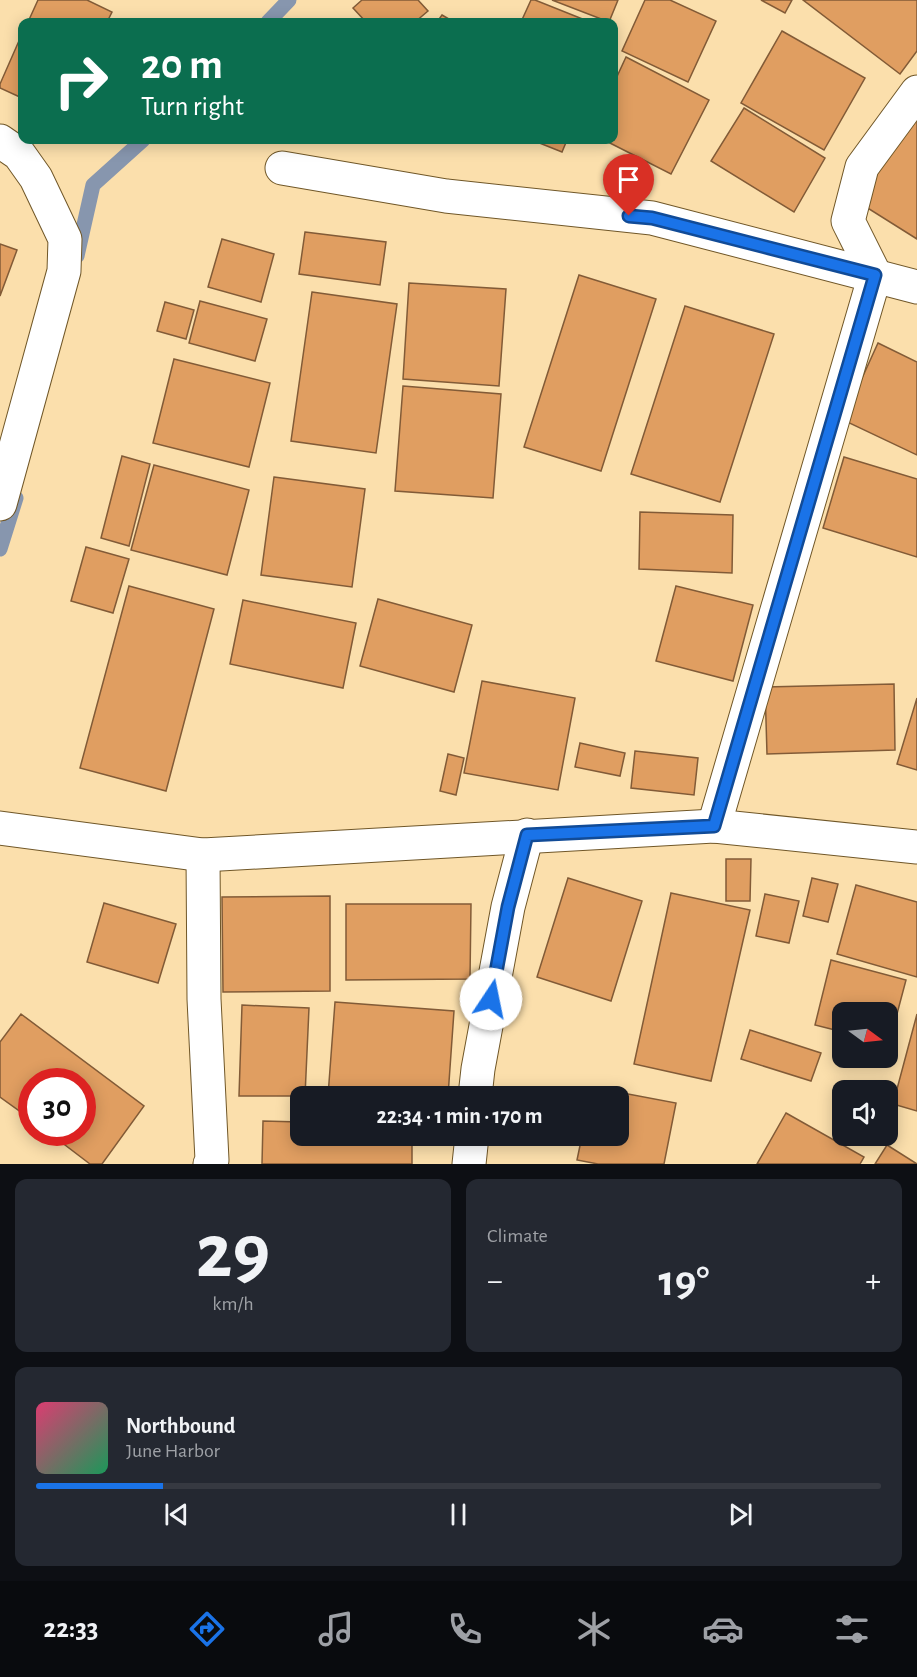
<!DOCTYPE html>
<html lang="en">
<head>
<meta charset="utf-8">
<style>
  body { margin:0; font-family:"Alegreya Sans",sans-serif; background:#242831; color:#f1f3f6; height:100vh; display:flex; flex-direction:column; font-size:22px; white-space:nowrap }
  * { box-sizing:border-box; margin:0 }
  p { font-size:20px; color:#9ea1a6 }
  .icon { flex:none; width:33px; height:33px; fill:none; stroke:currentColor; stroke-width:2; stroke-linecap:round; stroke-linejoin:round }
  .map { position:relative; height:1164px; overflow:hidden }
  .sheet { display:flex; flex-direction:column; gap:15px; padding:15px; background:#0d0f14; flex:1 }
  .sheet>* { flex:none }
  .top-card { position:absolute; left:18px; top:18px; width:600px; height:126px; border-radius:12px; box-shadow:0 3px 15px #0003; background:#0b6e4f; color:#fff; overflow:hidden }
  .needle { width:39px; rotate:105deg }
  .tools { position:absolute; left:832px; top:1002px; display:grid; gap:12px }
  .tools a { display:grid; place-items:center; width:66px; height:66px; border-radius:12px; background:#171b24; box-shadow:0 3px 15px #0003; font-size:30px }
  .speed { position:absolute; left:18px; top:1068px; display:flex; gap:12px; font-size:30px; font-weight:700; text-align:center }
  .speed>* { display:grid; place-content:center; width:78px; height:78px; border-radius:50%; background:#171b24; box-shadow:0 3px 15px #0003; line-height:1 }
  .speed .limit { border:9px solid #d22; background:#fff; color:#111 }
  .pin { position:absolute; display:grid; place-items:center; width:51px; height:51px; color:#fff; margin:-62px -26px; border-radius:50% 50% 50% 0; rotate:-45deg; box-shadow:0 0 6px #0007 }
  .pin .icon { rotate:45deg }
  .me { position:absolute; width:66px; margin:-33px; rotate:11deg; stroke-linejoin:round; filter:drop-shadow(0 0 4px #0008) }
  .turn { display:flex; align-items:center; gap:21px; height:126px; padding:0 24px; font-size:27px }
  .turn .icon { width:78px; height:78px; stroke-width:2.5 }
  .turn b { display:block; font-size:42px; line-height:51px }
  .big { font-size:45px; font-weight:700; line-height:1.1 }
  .sheet .card { flex:1; display:flex; flex-direction:column; justify-content:center; gap:9px; min-width:0; padding:0 21px; border-radius:12px; background:#242831 }
  .sheet .dial { align-items:center; gap:0 }
  .dial b { font-size:78px; line-height:1 }
  .song { display:flex; align-items:center; gap:18px }
  .cover { width:72px; height:72px; border-radius:9px; background:linear-gradient(135deg,hsl(340 70% 55%),hsl(150 70% 35%)) }
  .played { height:6px; border-radius:3px; background:linear-gradient(90deg,#1a73e8 15%,#363941 15%) }
  .keys { display:flex; justify-content:space-around; direction:ltr }
  .heat { display:flex; justify-content:space-between; align-items:center; font-size:33px; direction:ltr }
  .sheet .tiles { flex:1; display:grid; gap:15px; grid-template-columns:1fr 1fr }
  .card:last-child { grid-column:span 2 }
  .trip { position:absolute; left:290px; top:1086px; width:339px; height:60px; border-radius:12px; background:#171b24; box-shadow:0 3px 15px #0003; font-weight:700; line-height:60px; text-align:center }
  .tabs { display:flex; height:96px; justify-content:space-around; align-items:center; background:#090b0e; color:#9ea1a6 }
  .tabs .icon { width:42px; height:42px }
  .tabs .selected { color:#1a73e8 }
  .tabs b { font-size:27px; color:#f1f3f6 }
  .map>svg:first-child { display:block }
  .lines { fill:none; stroke-linecap:round; stroke-linejoin:round }
  .stream { stroke:#8796ae; stroke-width:15 }
  .building { fill:#e09e61; stroke:#825b37; stroke-width:1.5 }
  .minor-casing { stroke:#705728; stroke-width:35 }
  .minor { stroke:#fff; stroke-width:33 }
  .route-casing { stroke:#114b97; stroke-width:15 }
  .route { stroke:#1a73e8; stroke-width:10 }
</style>
</head>
<body>
<div class="map">
<svg width="917" height="1164" viewBox="0 0 917 1164">
  <rect width="100%" height="100%" fill="#fbdfac"/>
  <g class="lines">
    <g class="stream">
      <path d="M268,22L289,0"/>
      <path d="M77,256L93,185L143,140"/>
      <path d="M0,549L16,498"/>
    </g>
  </g>
  <g class="building">
    <path d="M38,0H87L112,12L107,22H28Z"/>
    <path d="M362,0H418L428,11L415,22H366L353,8Z"/>
    <path d="M531,0H535L590,22H521Z"/>
    <path d="M552,0H618L609,22Z"/>
    <path d="M645,0H670L716,21L688,82L622,51Z"/>
    <path d="M761,0H792L785,13Z"/>
    <path d="M803,0H917V51L900,74Z"/>
    <path d="M442,15L454,22H437Z"/>
    <path d="M782,31L865,78L824,150L741,103Z"/>
    <path d="M22,34V98L0,88V84Z"/>
    <path d="M626,57L709,100L671,174L604,140H614V83Z"/>
    <path d="M917,105V239L858,202Z"/>
    <path d="M744,108L825,158L794,212L711,161Z"/>
    <path d="M532,140H567L562,152Z"/>
    <path d="M305,232L386,242L380,285L299,274Z"/>
    <path d="M222,239L274,254L261,302L208,287Z"/>
    <path d="M0,244L17,250L0,296Z"/>
    <path d="M579,275L656,299L601,471L524,447Z"/>
    <path d="M409,283L506,289L499,386L403,379Z"/>
    <path d="M312,292L397,304L376,453L291,441Z"/>
    <path d="M200,301L267,319L255,361L189,343Z"/>
    <path d="M165,302L194,310L186,339L157,331Z"/>
    <path d="M685,306L774,334L720,502L631,474Z"/>
    <path d="M878,343L917,362V455L843,420Z"/>
    <path d="M174,359L270,383L249,467L153,443Z"/>
    <path d="M403,386L501,394L493,498L395,491Z"/>
    <path d="M122,456L150,464L129,546L101,538Z"/>
    <path d="M844,457L917,479V557L823,528Z"/>
    <path d="M154,465L249,490L227,575L131,550Z"/>
    <path d="M274,477L365,489L352,587L261,575Z"/>
    <path d="M640,512L733,515L732,573L639,569Z"/>
    <path d="M86,547L129,559L113,613L71,601Z"/>
    <path d="M129,586L214,609L166,791L80,768Z"/>
    <path d="M676,586L753,605L733,681L656,661Z"/>
    <path d="M378,599L472,625L454,692L360,666Z"/>
    <path d="M243,600L356,623L343,688L230,664Z"/>
    <path d="M482,681L575,698L558,790L464,773Z"/>
    <path d="M894,684L895,750L767,754L765,687Z"/>
    <path d="M917,698V770L897,764Z"/>
    <path d="M580,743L625,753L620,776L575,767Z"/>
    <path d="M635,751L698,758L694,795L631,788Z"/>
    <path d="M448,754L464,758L456,795L440,791Z"/>
    <path d="M726,859H751L750,901H726Z"/>
    <path d="M568,878L642,901L611,1001L537,977Z"/>
    <path d="M812,878L838,884L828,922L803,916Z"/>
    <path d="M856,885L917,902V977L837,954Z"/>
    <path d="M671,893L750,910L711,1081L634,1064Z"/>
    <path d="M765,894L799,901L789,943L756,936Z"/>
    <path d="M330,896V991L223,992L222,897Z"/>
    <path d="M104,903L176,924L158,983L87,962Z"/>
    <path d="M346,904H471L470,979L346,980Z"/>
    <path d="M831,960L906,980L889,1044L888,1012H843V1032L815,1025Z"/>
    <path d="M335,1002L454,1011L448,1096H328Z"/>
    <path d="M242,1005L309,1008L305,1096H239Z"/>
    <path d="M21,1014L144,1106L102,1164H90L48,1132H82V1082H32V1120L0,1097V1042Z"/>
    <path d="M917,1014V1111L893,1104Z"/>
    <path d="M750,1030L821,1053L811,1081L741,1059Z"/>
    <path d="M591,1087L676,1103L664,1164H598L577,1160L582,1136H618V1096H589Z"/>
    <path d="M786,1113L864,1157L860,1164H757Z"/>
    <path d="M263,1121L300,1122V1136H412V1164H262Z"/>
    <path d="M887,1145L917,1164H875Z"/>
  </g>
  <g class="lines">
    <defs>
      <g id="minor">
        <path d="M0,141L19,154L36,178L65,239L64,271L0,504"/>
        <path d="M282,168L446,196L652,218L917,287"/>
        <path d="M714,826L875,275L848,221L862,167L917,92"/>
        <path d="M0,828L203,855L714,826L917,847"/>
        <path d="M203,855L204,999L212,1160L210,1164"/>
        <path d="M475,1096L478,1069L508,907L527,835"/>
        <path d="M469,1164L472,1136"/>
      </g>
    </defs>
    <use href="#minor" class="minor-casing"/>
    <use href="#minor" class="minor"/>
  </g>
  <g class="lines">
    <defs>
      <path id="route" d="M491,999L508,907L527,835L714,826L875,275L652,218L629,216"/>
    </defs>
    <use href="#route" class="route-casing"/>
    <use href="#route" class="route"/>
  </g>
</svg>
<div class="tools">
<a><svg class="needle" viewBox="-14 -14 28 28"><path d="M0-13l5 13h-10z" fill="#e53935"/><path d="M0 13l5-13h-10z" fill="#9ea1a6"/></svg></a>
<a><svg class="icon" aria-label="sound" viewBox="0 0 24 24"><path d="M4 9h4l5-4v14l-5-4H4zM17 9q2 3 0 6"/></svg></a>
</div>
<div class="speed"><div class="limit">30</div></div>
<div class="pin" style="left:629px;top:216px;background:#d93025"><svg class="icon" aria-label="arrive" viewBox="0 0 24 24"><path d="M6 21V4h12l-3 4 3 4H6"/></svg></div>
<svg class="me" style="left:491px;top:999px" viewBox="-20 -20 40 40"><circle r="19" fill="#fff"/><path d="M0-13L10 11 0 6-10 11z" fill="#1a73e8"/></svg>
<div class="trip">22:34 · 1 min · 170 m</div>
<div class="top-card">
<div class="turn"><svg class="icon" aria-label="right" viewBox="0 0 24 24"><path d="M7 20v-9h11M14 6l5 5-5 5"/></svg><div><b>20 m</b>Turn right</div></div>
</div>
</div>
<section class="sheet">
<div class="tiles">
<div class="card dial"><b>29</b><p>km/h</p></div>
<div class="card"><p>Climate</p>
<div class="heat"><a>−</a><b class="big">19°</b><a>+</a></div>
</div>
<div class="card">
<div class="song"><i class="cover"></i><div><b>Northbound</b><p>June Harbor</p></div></div>
<div class="played"></div>
<div class="keys"><svg class="icon" aria-label="previous" viewBox="0 0 24 24"><path d="M18 5L8 12l10 7zM5 5v14"/></svg><svg class="icon" aria-label="pause" viewBox="0 0 24 24"><path d="M8 5v14M16 5v14"/></svg><svg class="icon" aria-label="next" viewBox="0 0 24 24"><path d="M6 5l10 7-10 7zM19 5v14"/></svg></div>
</div>
</div>
</section>
<nav class="tabs">
<b>22:33</b>
<svg class="icon selected" aria-label="directions" viewBox="0 0 24 24"><path d="M12 3l9 9-9 9-9-9zM9 14v-3h6M13 9l2 2-2 2"/></svg>
<svg class="icon" aria-label="music" viewBox="0 0 24 24"><path d="M9 18V5l10-2v13"/><circle cx="6" cy="18" r="3"/><circle cx="16" cy="16" r="3"/></svg>
<svg class="icon" aria-label="phone" viewBox="0 0 24 24"><path d="M5 4h4l2 5-3 2q2 4 5 5l2-3 5 2v4C11 20 4 13 5 4z"/></svg>
<svg class="icon" aria-label="climate" viewBox="0 0 24 24"><path d="M12 3v18M4 7l16 10M4 17L20 7"/></svg>
<svg class="icon" aria-label="car" viewBox="0 0 24 24"><path d="M5 17H2v-5l4-1 3-4h7l3 4 3 1v5h-3M9 17h6M6 11h13"/><circle cx="7" cy="17" r="2"/><circle cx="17" cy="17" r="2"/></svg>
<svg class="icon" aria-label="filters" viewBox="0 0 24 24"><path d="M4 7h16M4 17h16"/><circle cx="9" cy="7" r="2"/><circle cx="15" cy="17" r="2"/></svg>
</nav>
</body>
</html>
